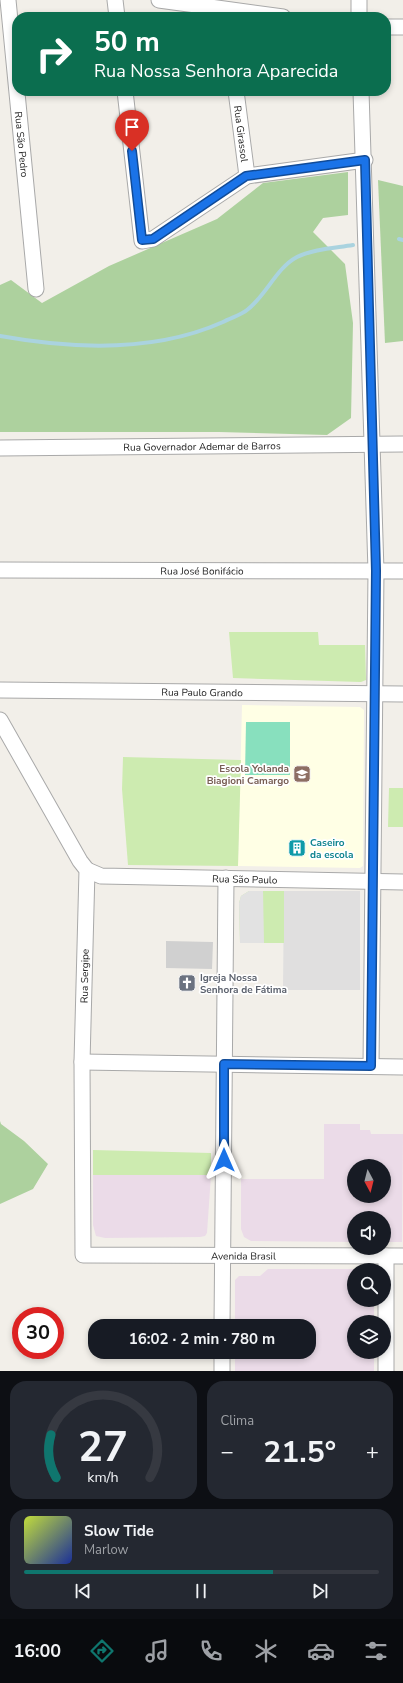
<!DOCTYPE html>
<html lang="pt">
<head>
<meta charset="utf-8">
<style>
  body { margin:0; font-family:"Nunito Sans",sans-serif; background:#242831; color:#f1f3f6; height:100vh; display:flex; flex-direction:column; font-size:15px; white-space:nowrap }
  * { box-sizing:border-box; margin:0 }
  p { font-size:13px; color:#9ea1a6 }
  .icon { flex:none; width:22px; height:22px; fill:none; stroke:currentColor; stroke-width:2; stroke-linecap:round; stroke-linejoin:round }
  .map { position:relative; height:1371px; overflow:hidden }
  .drawer { display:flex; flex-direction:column; gap:10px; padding:10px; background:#0d0f14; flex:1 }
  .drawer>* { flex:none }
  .banner { position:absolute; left:12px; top:12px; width:379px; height:84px; border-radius:16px; box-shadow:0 2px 6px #0003; background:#0b6e4f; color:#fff; overflow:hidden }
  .needle { width:26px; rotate:173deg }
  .tools { position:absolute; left:347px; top:1159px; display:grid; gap:8px }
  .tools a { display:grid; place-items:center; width:44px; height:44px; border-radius:50%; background:#171b24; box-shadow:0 2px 6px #0003; font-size:20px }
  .speed { position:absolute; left:12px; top:1307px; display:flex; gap:8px; font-size:20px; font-weight:700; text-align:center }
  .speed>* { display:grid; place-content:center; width:52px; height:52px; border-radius:50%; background:#171b24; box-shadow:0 2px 6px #0003; line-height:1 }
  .speed .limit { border:6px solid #d22; background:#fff; color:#111 }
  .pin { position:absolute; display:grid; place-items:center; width:34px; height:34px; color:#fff; margin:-41px -17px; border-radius:50% 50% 50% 0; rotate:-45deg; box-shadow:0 0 4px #0007 }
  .pin .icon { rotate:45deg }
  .me { position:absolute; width:44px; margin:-22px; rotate:0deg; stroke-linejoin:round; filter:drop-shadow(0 0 3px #0008) }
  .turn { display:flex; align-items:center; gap:14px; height:84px; padding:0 16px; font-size:18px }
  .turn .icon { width:52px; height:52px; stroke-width:2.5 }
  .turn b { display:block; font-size:28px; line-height:34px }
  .big { font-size:30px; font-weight:700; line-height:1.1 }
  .drawer .card { flex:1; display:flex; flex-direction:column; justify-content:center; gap:6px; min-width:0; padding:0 14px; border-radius:16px; background:#242831 }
  .drawer .dial { align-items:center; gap:0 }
  .dial svg { height:104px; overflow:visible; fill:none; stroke:#363941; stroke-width:7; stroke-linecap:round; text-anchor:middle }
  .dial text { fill:#f1f3f6; stroke:none }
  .song { display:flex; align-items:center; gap:12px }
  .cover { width:48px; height:48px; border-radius:6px; background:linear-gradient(135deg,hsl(70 70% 55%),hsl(230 70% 35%)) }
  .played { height:4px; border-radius:2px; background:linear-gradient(90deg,#0f766e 70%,#363941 70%) }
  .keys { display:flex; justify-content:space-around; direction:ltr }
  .heat { display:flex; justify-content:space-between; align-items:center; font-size:22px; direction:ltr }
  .drawer .tiles { flex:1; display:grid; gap:10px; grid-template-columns:1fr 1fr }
  .card:last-child { grid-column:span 2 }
  .trip { position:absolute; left:88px; top:1319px; width:228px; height:40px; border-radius:16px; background:#171b24; box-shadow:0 2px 6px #0003; font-weight:700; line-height:40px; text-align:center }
  .dock { display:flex; height:64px; justify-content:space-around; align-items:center; background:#090b0e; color:#9ea1a6 }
  .dock .icon { width:28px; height:28px }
  .dock .selected { color:#0f766e }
  .dock b { font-size:18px; color:#f1f3f6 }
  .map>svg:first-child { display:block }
  .residential { fill:#e0dfdf }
  .industrial { fill:#ebdbe8; fill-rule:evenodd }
  .education { fill:#ffffe5 }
  .religious { fill:#d0d0d0 }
  .grass { fill:#cdebb0 }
  .forest { fill:#add19e }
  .pitch { fill:#88e0be }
  .parking { fill:#e2e2e2 }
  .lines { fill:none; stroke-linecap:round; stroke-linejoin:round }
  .stream { stroke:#aad3df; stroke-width:4 }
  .minor-casing { stroke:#a9a9a9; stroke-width:17 }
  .minor { stroke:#fff; stroke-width:15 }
  .route-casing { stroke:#114b97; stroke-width:10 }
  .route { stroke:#1a73e8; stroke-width:7 }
  .labels { text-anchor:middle; stroke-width:3.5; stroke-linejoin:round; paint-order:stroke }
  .street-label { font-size:10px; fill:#222; stroke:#fff }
  .education-label { font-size:10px; font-weight:bold; fill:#785e54; stroke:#fff; text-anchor:end }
  .culture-label { font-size:10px; font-weight:bold; fill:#0d838f; stroke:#fff; text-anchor:start }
  .worship-label { font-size:10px; font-weight:bold; fill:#5b616d; stroke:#fff; text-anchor:start }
</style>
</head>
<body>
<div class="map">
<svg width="403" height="1371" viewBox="0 0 403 1371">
  <rect width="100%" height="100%" fill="#f2efe9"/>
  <path class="residential" d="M284,891H360V990H283Z"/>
  <g class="industrial">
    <path d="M324,1124H360V1130H370L371,1134H403L402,1242H384V1218H354V1242L251,1241L244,1237L241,1229V1179H324ZM354,1166H384V1196H354Z"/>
    <path d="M93,1175H211L207,1233L205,1236L200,1237L105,1238L96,1236L93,1225Z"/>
    <path d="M268,1269H370L354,1270V1300H374V1322H354V1352H374V1371H235V1352H309V1326H235V1280L239,1276H260Z"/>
  </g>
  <path class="education" d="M242,705L360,707L364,710L363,866L360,868L238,866Z"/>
  <path class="religious" d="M166,941L213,942L212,969L166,968Z"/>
  <g class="grass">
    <path d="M229,632H318L319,645H365L366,680L361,682L233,678Z"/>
    <path d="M123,757L241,760L238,866L128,865L122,789Z"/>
    <path d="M389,788H403V827H388Z"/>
    <path d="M249,891H284V943H240L239,903L241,896Z"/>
    <path d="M93,1150L211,1153V1175H93Z"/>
  </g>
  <g class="forest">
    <path d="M348,172V215L323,218L313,232L345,264L353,323L351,418L327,435L219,432H0V285L11,280L42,303L109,266L217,219L263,183Z"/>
    <path d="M378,180L403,186V341L385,343Z"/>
    <path d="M0,1121L1,1124L24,1141L48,1164L33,1189L0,1204Z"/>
  </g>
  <path class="pitch" d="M246,722H290V775H245Z"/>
  <path class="parking" d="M249,891H263L264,943H240L239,903L241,896Z"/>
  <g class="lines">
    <g class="stream">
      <path d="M399,239L403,240"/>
      <path d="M0,336C72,349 154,353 223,322C230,318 241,315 247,310C266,296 276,268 297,257C313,249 335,248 353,245"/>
    </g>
    <defs>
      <g id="minor">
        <path id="s1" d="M8,0L36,289"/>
        <path d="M115,0L117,17"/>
        <path d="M159,0L283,17"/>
        <path d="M359,17V0"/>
        <path d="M386,27H403"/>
        <path d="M125,91L142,241L153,239L247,176L365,160"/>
        <path id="s2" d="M236,91L247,176"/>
        <path d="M361,91L376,571L371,1066"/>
        <path id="s3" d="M0,448L403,444"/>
        <path id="s4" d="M0,570L403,571"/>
        <path id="s5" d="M0,690L403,694"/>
        <path id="s6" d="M0,720L80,861L87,870L82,1062L83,1255L403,1256"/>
        <path id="s7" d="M87,870L101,876L403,882"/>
        <path d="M82,1062L403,1067"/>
        <path d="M222,1326L226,878"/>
        <path d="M222,1371V1352"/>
        <path d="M386,1371V1256"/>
      </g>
    </defs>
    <use href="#minor" class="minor-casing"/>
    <use href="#minor" class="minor"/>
  </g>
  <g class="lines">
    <defs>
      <path id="route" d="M132,151L142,240L153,239L246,176L365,160L376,571L371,1066L224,1064V1160"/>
    </defs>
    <use href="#route" class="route-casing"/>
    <use href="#route" class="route"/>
  </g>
  <defs>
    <symbol id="school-square" viewBox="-11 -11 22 22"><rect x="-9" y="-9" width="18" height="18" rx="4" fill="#8d6e63" stroke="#fff"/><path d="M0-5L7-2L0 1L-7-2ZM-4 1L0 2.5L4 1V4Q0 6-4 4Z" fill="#fff"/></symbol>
    <symbol id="building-square" viewBox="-11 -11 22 22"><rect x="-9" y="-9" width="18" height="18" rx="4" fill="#0f9aa8" stroke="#fff"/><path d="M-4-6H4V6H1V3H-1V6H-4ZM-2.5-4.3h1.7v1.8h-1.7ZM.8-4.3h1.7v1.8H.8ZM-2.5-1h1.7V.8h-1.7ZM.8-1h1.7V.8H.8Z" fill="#fff"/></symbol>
    <symbol id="church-square" viewBox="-11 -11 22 22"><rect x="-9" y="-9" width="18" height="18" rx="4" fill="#6b7280" stroke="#fff"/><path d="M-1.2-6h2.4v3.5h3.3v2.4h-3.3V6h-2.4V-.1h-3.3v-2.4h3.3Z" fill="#fff"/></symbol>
  </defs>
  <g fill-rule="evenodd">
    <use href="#school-square" x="292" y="764" width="20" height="20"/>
    <use href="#building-square" x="287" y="838" width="20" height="20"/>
    <use href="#church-square" x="177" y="973" width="20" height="20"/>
  </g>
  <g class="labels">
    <g class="street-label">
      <text dy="4" stroke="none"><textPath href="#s2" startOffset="43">Rua Girassol</textPath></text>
      <text dy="4" stroke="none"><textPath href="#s1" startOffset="145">Rua São Pedro</textPath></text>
      <text dy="4" stroke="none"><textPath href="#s3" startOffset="202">Rua Governador Ademar de Barros</textPath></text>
      <text dy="4" stroke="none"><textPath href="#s4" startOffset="202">Rua José Bonifácio</textPath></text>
      <text dy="4" stroke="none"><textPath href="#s5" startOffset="202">Rua Paulo Grando</textPath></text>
      <text dy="4" stroke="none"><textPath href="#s7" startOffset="159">Rua São Paulo</textPath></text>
      <text transform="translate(84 976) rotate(-89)" y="4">Rua Sergipe</text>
      <text dy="4" stroke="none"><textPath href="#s6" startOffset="719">Avenida Brasil</textPath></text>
    </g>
    <g class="education-label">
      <text x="289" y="772">Escola Yolanda<tspan x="289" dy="12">Biagioni Camargo</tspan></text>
    </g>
    <g class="culture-label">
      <text x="310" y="846">Caseiro<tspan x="310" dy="12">da escola</tspan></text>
    </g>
    <g class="worship-label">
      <text x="200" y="981">Igreja Nossa<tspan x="200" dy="12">Senhora de Fátima</tspan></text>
    </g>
  </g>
</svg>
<div class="tools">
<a><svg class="needle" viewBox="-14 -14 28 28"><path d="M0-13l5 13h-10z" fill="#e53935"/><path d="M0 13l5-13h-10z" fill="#9ea1a6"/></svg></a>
<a><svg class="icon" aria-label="sound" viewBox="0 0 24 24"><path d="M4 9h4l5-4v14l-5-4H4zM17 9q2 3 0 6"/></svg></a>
<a><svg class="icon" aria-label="search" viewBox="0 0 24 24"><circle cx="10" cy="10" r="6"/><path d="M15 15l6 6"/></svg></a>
<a><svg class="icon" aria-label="layers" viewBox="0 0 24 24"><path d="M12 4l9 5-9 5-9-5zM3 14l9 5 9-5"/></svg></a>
</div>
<div class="speed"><div class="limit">30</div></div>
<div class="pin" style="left:132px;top:151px;background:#d93025"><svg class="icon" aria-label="arrive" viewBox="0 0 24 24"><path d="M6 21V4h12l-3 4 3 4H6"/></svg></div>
<svg class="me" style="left:224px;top:1160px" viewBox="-20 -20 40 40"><path d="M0-17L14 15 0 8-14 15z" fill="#1a73e8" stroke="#fff" stroke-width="4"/></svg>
<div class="trip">16:02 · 2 min · 780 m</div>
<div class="banner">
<div class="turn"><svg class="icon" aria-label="right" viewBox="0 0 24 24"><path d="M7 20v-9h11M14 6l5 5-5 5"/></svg><div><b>50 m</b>Rua Nossa Senhora Aparecida</div></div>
</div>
</div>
<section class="drawer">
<div class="tiles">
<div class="card dial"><svg viewBox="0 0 100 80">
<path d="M14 69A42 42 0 1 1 86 69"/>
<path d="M14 69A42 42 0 0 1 10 36" stroke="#0f766e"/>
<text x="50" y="56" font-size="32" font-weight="700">27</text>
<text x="50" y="72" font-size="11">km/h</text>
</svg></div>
<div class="card"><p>Clima</p>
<div class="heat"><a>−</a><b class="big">21.5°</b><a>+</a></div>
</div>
<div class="card">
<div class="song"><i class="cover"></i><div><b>Slow Tide</b><p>Marlow</p></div></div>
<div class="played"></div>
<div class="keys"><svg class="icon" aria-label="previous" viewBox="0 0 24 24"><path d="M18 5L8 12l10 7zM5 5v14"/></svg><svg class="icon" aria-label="pause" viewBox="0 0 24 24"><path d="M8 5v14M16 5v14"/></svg><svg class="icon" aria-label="next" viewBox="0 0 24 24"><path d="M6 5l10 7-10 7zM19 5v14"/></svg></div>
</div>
</div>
</section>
<nav class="dock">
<b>16:00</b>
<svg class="icon selected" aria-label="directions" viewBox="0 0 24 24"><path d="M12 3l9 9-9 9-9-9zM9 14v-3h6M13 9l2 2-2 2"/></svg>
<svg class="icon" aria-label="music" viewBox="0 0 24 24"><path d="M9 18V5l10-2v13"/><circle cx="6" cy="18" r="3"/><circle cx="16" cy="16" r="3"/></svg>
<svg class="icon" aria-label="phone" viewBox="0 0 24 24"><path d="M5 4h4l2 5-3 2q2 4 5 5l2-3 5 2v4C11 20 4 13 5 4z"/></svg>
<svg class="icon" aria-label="climate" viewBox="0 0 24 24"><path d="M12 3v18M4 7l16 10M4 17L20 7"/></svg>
<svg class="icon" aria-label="car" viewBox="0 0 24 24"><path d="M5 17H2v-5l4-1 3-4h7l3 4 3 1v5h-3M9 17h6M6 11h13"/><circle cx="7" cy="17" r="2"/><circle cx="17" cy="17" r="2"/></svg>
<svg class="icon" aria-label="filters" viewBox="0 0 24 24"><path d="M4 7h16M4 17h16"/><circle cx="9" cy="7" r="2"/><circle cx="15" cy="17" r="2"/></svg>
</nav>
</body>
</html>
